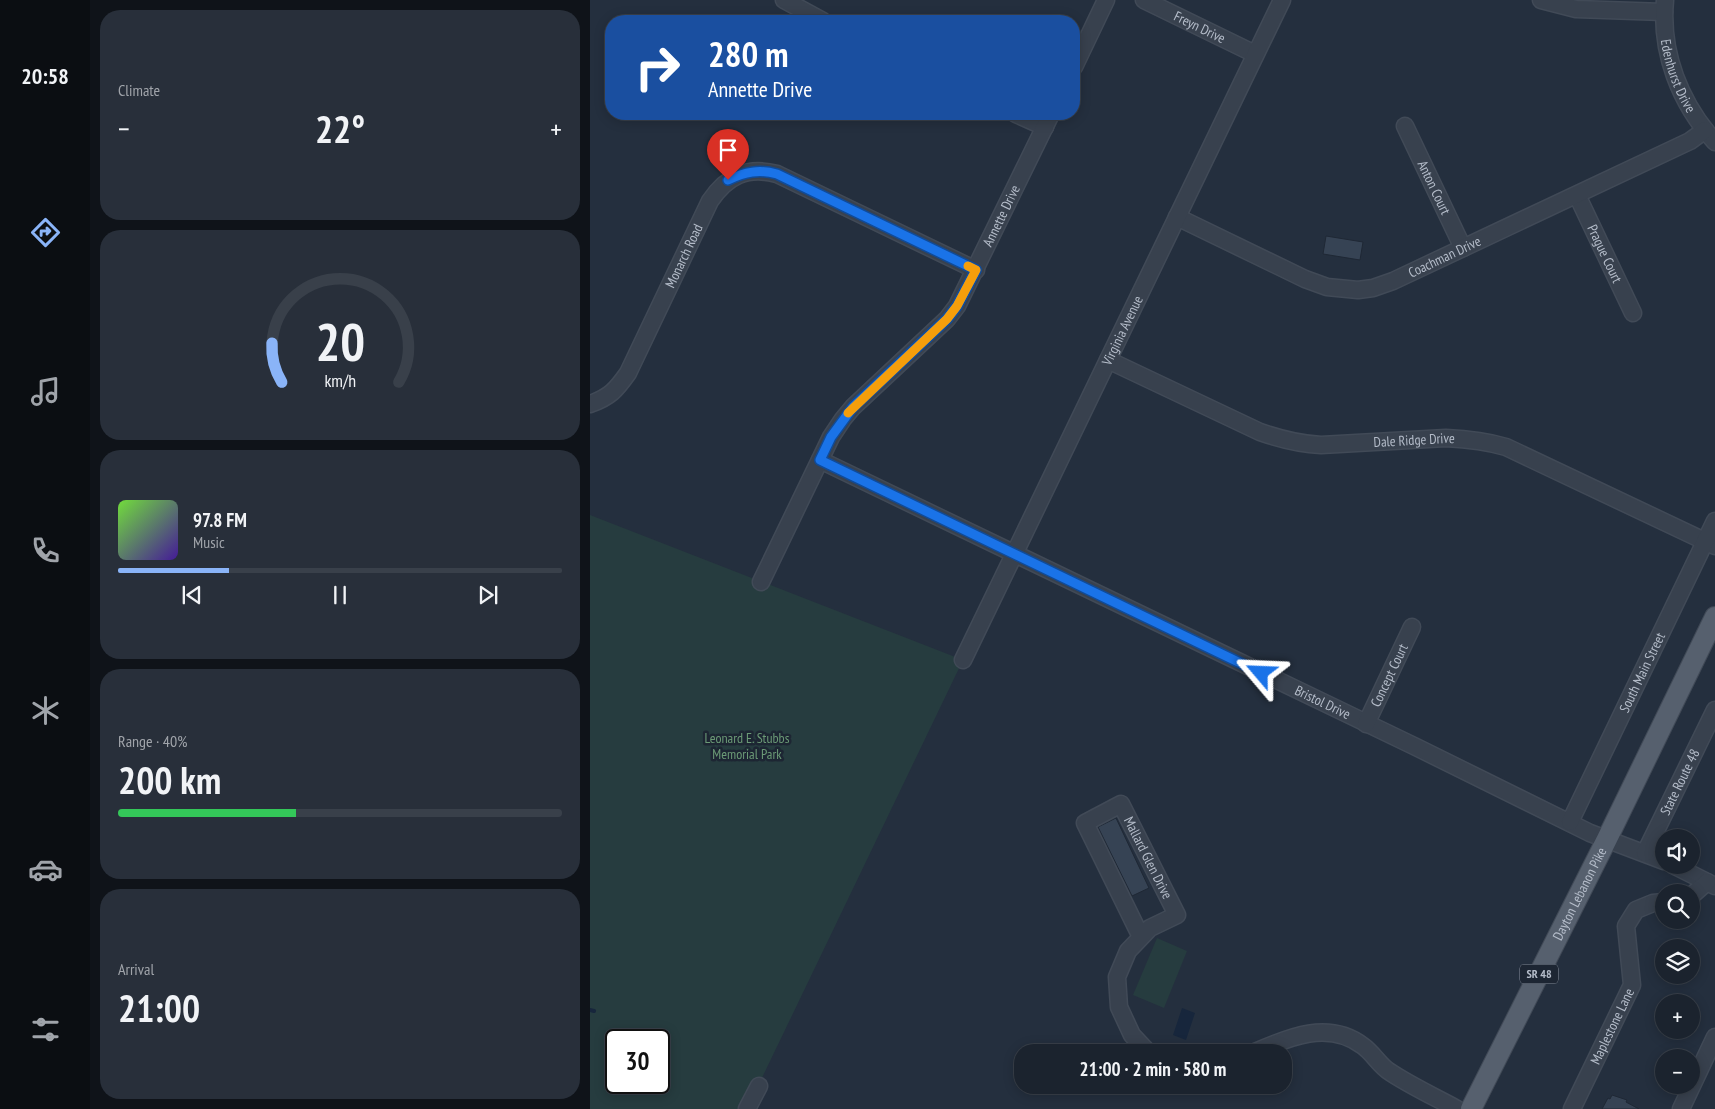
<!DOCTYPE html>
<html lang="en">
<head>
<meta charset="utf-8">
<style>
  body { margin:0; font-family:"PT Sans Narrow",sans-serif; background:#282f3a; color:#f1f3f6; height:100vh; display:flex; flex-direction:column; font-size:19px; white-space:nowrap }
  * { box-sizing:border-box; margin:0 }
  p { font-size:16px; color:#a0a4aa }
  .icon { flex:none; width:28px; height:28px; fill:none; stroke:currentColor; stroke-width:2; stroke-linecap:round; stroke-linejoin:round }
  .map { position:relative; flex:1; overflow:hidden }
  .sheet { display:flex; flex-direction:column; gap:10px; padding:10px; background:#0f1319; width:500px }
  .sheet>* { flex:none }
  .banner { position:absolute; left:15px; top:15px; width:475px; height:105px; border-radius:20px; box-shadow:0 2px 12px #0003,0 0 0 1px #39404a; background:#1a4fa0; color:#fff; overflow:hidden }
  .controls { position:absolute; left:1065px; top:829px; display:grid; gap:10px }
  .controls a { display:grid; place-items:center; width:45px; height:45px; border-radius:50%; background:#1b232e; box-shadow:0 2px 12px #0003,0 0 0 1px #39404a; font-size:25px }
  .speed { position:absolute; left:15px; top:1029px; display:flex; gap:10px; font-size:25px; font-weight:700; text-align:center }
  .speed>* { display:grid; place-content:center; width:65px; height:65px; border-radius:50%; background:#1b232e; box-shadow:0 2px 12px #0003,0 0 0 1px #39404a; line-height:1 }
  .speed .limit { border:2px solid #111; border-radius:8px; background:#fff; color:#111 }
  .pin { position:absolute; display:grid; place-items:center; width:42px; height:42px; color:#fff; margin:-51px -21px; border-radius:50% 50% 50% 0; rotate:-45deg; box-shadow:0 0 5px #0007 }
  .pin .icon { rotate:45deg }
  .me { position:absolute; width:55px; margin:-28px; rotate:296deg; stroke-linejoin:round; filter:drop-shadow(0 0 4px #0008) }
  .turn { display:flex; align-items:center; gap:18px; height:105px; padding:0 20px; font-size:22px }
  .turn .icon { width:65px; height:65px; stroke-width:2.5 }
  .turn b { display:block; font-size:35px; line-height:42px }
  .big { font-size:38px; font-weight:700; line-height:1.1 }
  .sheet .widget { flex:1; display:flex; flex-direction:column; justify-content:center; gap:8px; min-width:0; padding:0 18px; border-radius:20px; background:#282f3a }
  .sheet .dial { align-items:center; gap:0 }
  .dial svg { height:130px; overflow:visible; fill:none; stroke:#39404a; stroke-width:7; stroke-linecap:round; text-anchor:middle }
  .dial text { fill:#f1f3f6; stroke:none }
  .song { display:flex; align-items:center; gap:15px }
  .cover { width:60px; height:60px; border-radius:8px; background:linear-gradient(135deg,hsl(100 70% 55%),hsl(260 70% 35%)) }
  .played { height:5px; border-radius:2px; background:linear-gradient(90deg,#8ab4f8 25%,#39404a 25%) }
  .keys { display:flex; justify-content:space-around; direction:ltr }
  .heat { display:flex; justify-content:space-between; align-items:center; font-size:28px; direction:ltr }
  .charge { height:8px; border-radius:4px; background:linear-gradient(90deg,#34c759 40%,#39404a 0) }
  .trip { position:absolute; left:424px; top:1044px; width:278px; height:50px; border-radius:20px; background:#1b232e; box-shadow:0 2px 12px #0003,0 0 0 1px #39404a; font-weight:700; line-height:50px; text-align:center }
  main { display:flex; flex:1; min-height:0 }
  .tab-bar { display:flex; flex-direction:column; width:90px; justify-content:space-around; align-items:center; background:#0b0e12; color:#a0a4aa }
  .tab-bar .icon { width:35px; height:35px }
  .tab-bar .on { color:#8ab4f8 }
  .tab-bar b { font-size:22px; color:#f1f3f6 }
  .map>svg:first-child { display:block }
  .green { fill:#263c3f; fill-rule:evenodd }
  .water { fill:#17263c }
  .lines { fill:none; stroke-linecap:round; stroke-linejoin:round }
  .stream { stroke:#17263c; stroke-width:4 }
  .building { fill:#364354; stroke:#1f2835 }
  .minor-casing { stroke:#414a57; stroke-width:19 }
  .major-casing { stroke:#414a57; stroke-width:22 }
  .minor { stroke:#38414e; stroke-width:16 }
  .major { stroke:#56606e; stroke-width:20 }
  .route-casing { stroke:#114b97; stroke-width:12 }
  .route { stroke:#1a73e8; stroke-width:9 }
  .slow { stroke:#f59e0b; stroke-width:9 }
  .labels { text-anchor:middle; stroke-width:5; stroke-linejoin:round; paint-order:stroke }
  .shield { fill:#1d2633; stroke:#878f9c; stroke-width:1 }
  .shield-label { font-size:12px; font-weight:bold; fill:#b4bcc9 }
  .street-label { font-size:14px; fill:#b4bcc9; stroke:#1d2633 }
  .park-label { font-size:14px; fill:#6b9a76; stroke:#1d2633 }
</style>
</head>
<body>
<main>
<nav class="tab-bar">
<b>20:58</b>
<svg class="icon on" aria-label="directions" viewBox="0 0 24 24"><path d="M12 3l9 9-9 9-9-9zM9 14v-3h6M13 9l2 2-2 2"/></svg>
<svg class="icon" aria-label="music" viewBox="0 0 24 24"><path d="M9 18V5l10-2v13"/><circle cx="6" cy="18" r="3"/><circle cx="16" cy="16" r="3"/></svg>
<svg class="icon" aria-label="phone" viewBox="0 0 24 24"><path d="M5 4h4l2 5-3 2q2 4 5 5l2-3 5 2v4C11 20 4 13 5 4z"/></svg>
<svg class="icon" aria-label="climate" viewBox="0 0 24 24"><path d="M12 3v18M4 7l16 10M4 17L20 7"/></svg>
<svg class="icon" aria-label="car" viewBox="0 0 24 24"><path d="M5 17H2v-5l4-1 3-4h7l3 4 3 1v5h-3M9 17h6M6 11h13"/><circle cx="7" cy="17" r="2"/><circle cx="17" cy="17" r="2"/></svg>
<svg class="icon" aria-label="filters" viewBox="0 0 24 24"><path d="M4 7h16M4 17h16"/><circle cx="9" cy="7" r="2"/><circle cx="15" cy="17" r="2"/></svg>
</nav>
<section class="sheet">
<div class="widget"><p>Climate</p>
<div class="heat"><a>−</a><b class="big">22°</b><a>+</a></div>
</div>
<div class="widget dial"><svg viewBox="0 0 100 80">
<path d="M14 69A42 42 0 1 1 86 69"/>
<path d="M14 69A42 42 0 0 1 8 45" stroke="#8ab4f8"/>
<text x="50" y="56" font-size="32" font-weight="700">20</text>
<text x="50" y="72" font-size="11">km/h</text>
</svg></div>
<div class="widget">
<div class="song"><i class="cover"></i><div><b>97.8 FM</b><p>Music</p></div></div>
<div class="played"></div>
<div class="keys"><svg class="icon" aria-label="previous" viewBox="0 0 24 24"><path d="M18 5L8 12l10 7zM5 5v14"/></svg><svg class="icon" aria-label="pause" viewBox="0 0 24 24"><path d="M8 5v14M16 5v14"/></svg><svg class="icon" aria-label="next" viewBox="0 0 24 24"><path d="M6 5l10 7-10 7zM19 5v14"/></svg></div>
</div>
<div class="widget"><p>Range · 40%</p><b class="big">200 km</b><div class="charge"></div></div>
<div class="widget"><p>Arrival</p><b class="big">21:00</b></div>
</section>
<div class="map">
<svg width="1125" height="1109" viewBox="0 0 1125 1109">
  <rect width="100%" height="100%" fill="#242f3e"/>
  <g class="green">
    <path d="M0,515L373,660L157,1109H0ZM26,1040H69V1082H26Z"/>
    <path d="M567,938L597,951L574,1008L543,995Z"/>
  </g>
  <path class="water" d="M592,1008L605,1013L596,1040L583,1035Z"/>
  <g class="lines">
    <path class="stream" d="M0,1010L4,1011"/>
  </g>
  <g class="building">
    <path d="M736,236L773,242L770,260L733,254Z"/>
    <path d="M526,818L559,888L542,896L508,827Z"/>
    <path d="M1022,1095L1037,1100L1036,1102L1049,1109H1012L1018,1098L1020,1099Z"/>
  </g>
  <g class="lines">
    <defs>
      <g id="minor">
        <path d="M194,0L233,21"/>
        <path id="s1" d="M554,0L665,54"/>
        <path d="M951,0L986,9L1074,12"/>
        <path id="s2" d="M1075,0C1070,53 1090,103 1125,142"/>
        <path d="M484,67L516,0"/>
        <path d="M426,114L455,127"/>
        <path id="s3" d="M815,126L873,248"/>
        <path id="s4" d="M987,195L1043,313"/>
        <path id="s5" d="M587,217L715,279L737,287L768,290L783,288L803,281L1100,141L1115,130"/>
        <path id="s6" d="M518,360L670,432C690,439 710,444 731,445L856,438C877,439 896,441 916,447L1125,546"/>
        <path id="s7" d="M0,404C20,397 26,390 38,373L120,201C137,176 157,166 187,174L386,270"/>
        <path id="s8" d="M230,460L826,747L1000,833L1074,861"/>
        <path id="s9" d="M171,582L241,437L253,419L263,407L357,319L367,306L461,114"/>
        <path id="s10" d="M373,660L692,0"/>
        <path id="s11" d="M776,724L822,627"/>
        <path id="s12" d="M980,822L1125,521"/>
        <path id="s13" d="M1055,853L1125,710"/>
        <path d="M1083,865L1125,886"/>
        <path d="M1101,896L1117,882"/>
        <path id="s14" d="M551,937L495,823L531,804L587,915L560,928L538,951L527,977L529,1007L542,1035L558,1052"/>
        <path d="M665,1052C699,1037 739,1020 773,1046C783,1053 790,1066 800,1072C821,1086 845,1097 867,1109"/>
        <path d="M157,1109L169,1086"/>
        <path id="s15" d="M982,1109L1042,985L1036,926L1046,910L1063,903L1074,902"/>
        <path d="M1091,1109L1125,1037"/>
      </g>
      <g id="major">
        <path id="s16" d="M881,1109L1017,839L1125,617"/>
      </g>
    </defs>
    <use href="#minor" class="minor-casing"/>
    <use href="#major" class="major-casing"/>
    <use href="#minor" class="minor"/>
    <use href="#major" class="major"/>
  </g>
  <g class="lines">
    <defs>
      <path id="route" d="M138,180C155,172 169,169 187,174L386,270L367,306L357,319L263,407L241,437L230,460L671,673"/>
    </defs>
    <use href="#route" class="route-casing"/>
    <use href="#route" class="route"/>
    <path class="slow" d="M258,413L357,319L367,306L386,270L378,266"/>
  </g>
  <g class="labels">
    <rect class="shield" x="930" y="964.5" width="38" height="19" rx="4"/>
    <g class="shield-label">
      <text x="949" y="978">SR 48</text>
    </g>
    <g class="street-label">
      <text dy="5" stroke="none"><textPath href="#s1" startOffset="62">Freyn Drive</textPath></text>
      <text dy="5" stroke="none"><textPath href="#s2" startOffset="78">Edenhurst Drive</textPath></text>
      <text dy="5" stroke="none"><textPath href="#s3" startOffset="68">Anton Court</textPath></text>
      <text dy="5" stroke="none"><textPath href="#s9" startOffset="444">Annette Drive</textPath></text>
      <text dy="5" stroke="none"><textPath href="#s4" startOffset="65">Prague Court</textPath></text>
      <text dy="5" stroke="none"><textPath href="#s7" startOffset="180">Monarch Road</textPath></text>
      <text dy="5" stroke="none"><textPath href="#s5" startOffset="290">Coachman Drive</textPath></text>
      <text dy="5" stroke="none"><textPath href="#s10" startOffset="366">Virginia Avenue</textPath></text>
      <text dy="5" stroke="none"><textPath href="#s6" startOffset="324">Dale Ridge Drive</textPath></text>
      <text dy="5" stroke="none"><textPath href="#s12" startOffset="166">South Main Street</textPath></text>
      <text dy="5" stroke="none"><textPath href="#s11" startOffset="54">Concept Court</textPath></text>
      <text dy="5" stroke="none"><textPath href="#s8" startOffset="558">Bristol Drive</textPath></text>
      <text dy="5" stroke="none"><textPath href="#s13" startOffset="79">State Route 48</textPath></text>
      <text dy="5" stroke="none"><textPath href="#s14" startOffset="228">Mallard Glen Drive</textPath></text>
      <text dy="5" stroke="none"><textPath href="#s16" startOffset="241">Dayton Lebanon Pike</textPath></text>
      <text dy="5" stroke="none"><textPath href="#s15" startOffset="92">Maplestone Lane</textPath></text>
    </g>
    <g class="park-label">
      <text x="157" y="743">Leonard E. Stubbs<tspan x="157" dy="16">Memorial Park</tspan></text>
    </g>
  </g>
</svg>
<div class="controls">
<a><svg class="icon" aria-label="sound" viewBox="0 0 24 24"><path d="M4 9h4l5-4v14l-5-4H4zM17 9q2 3 0 6"/></svg></a>
<a><svg class="icon" aria-label="search" viewBox="0 0 24 24"><circle cx="10" cy="10" r="6"/><path d="M15 15l6 6"/></svg></a>
<a><svg class="icon" aria-label="layers" viewBox="0 0 24 24"><path d="M12 4l9 5-9 5-9-5zM3 14l9 5 9-5"/></svg></a>
<a>+</a>
<a>−</a>
</div>
<div class="speed"><div class="limit">30</div></div>
<div class="pin" style="left:138px;top:180px;background:#d93025"><svg class="icon" aria-label="arrive" viewBox="0 0 24 24"><path d="M6 21V4h12l-3 4 3 4H6"/></svg></div>
<svg class="me" style="left:671px;top:673px" viewBox="-20 -20 40 40"><path d="M0-17L14 15 0 8-14 15z" fill="#1a73e8" stroke="#fff" stroke-width="4"/></svg>
<div class="trip">21:00 · 2 min · 580 m</div>
<div class="banner">
<div class="turn"><svg class="icon" aria-label="right" viewBox="0 0 24 24"><path d="M7 20v-9h11M14 6l5 5-5 5"/></svg><div><b>280 m</b>Annette Drive</div></div>
</div>
</div>
</main>
</body>
</html>
